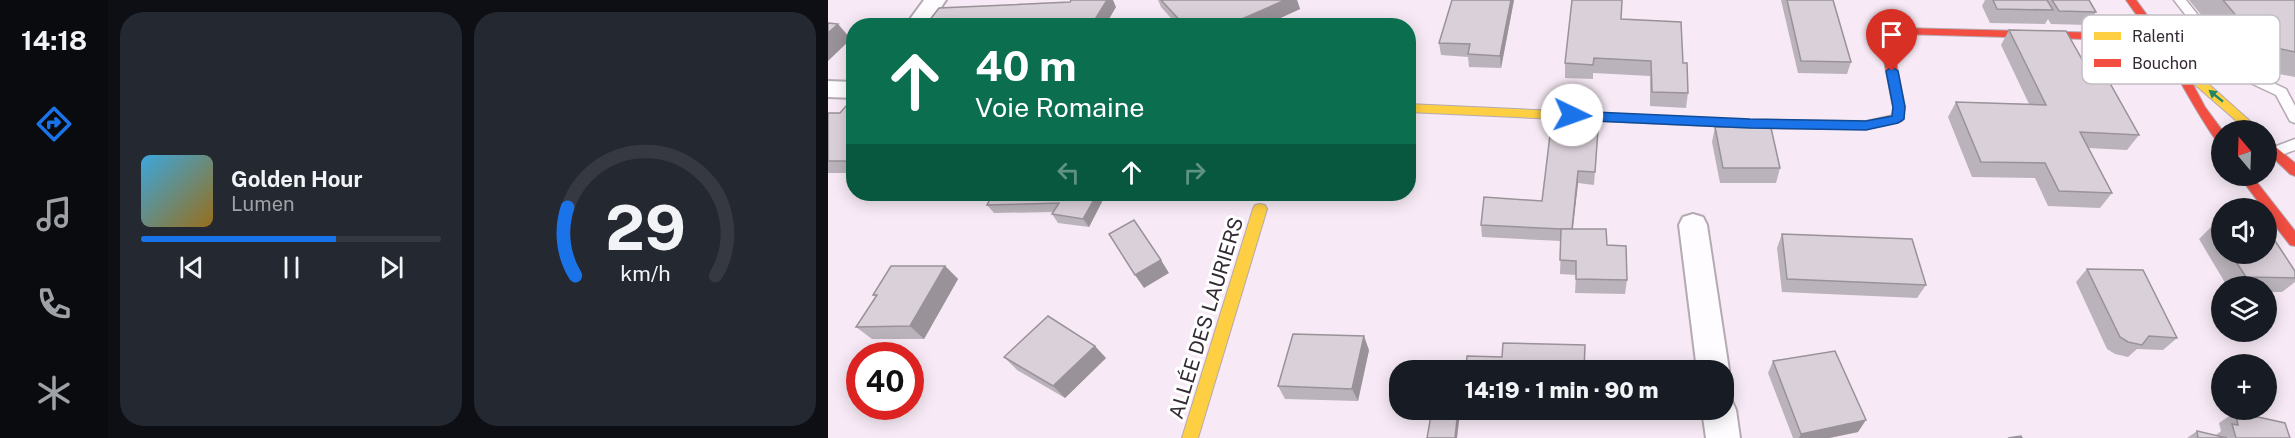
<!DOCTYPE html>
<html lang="fr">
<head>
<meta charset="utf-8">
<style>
  body { margin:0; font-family:"Public Sans",sans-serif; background:#242831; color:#f1f3f6; height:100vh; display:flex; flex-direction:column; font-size:22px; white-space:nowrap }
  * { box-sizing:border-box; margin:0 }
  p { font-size:20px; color:#9ea1a6 }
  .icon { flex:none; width:33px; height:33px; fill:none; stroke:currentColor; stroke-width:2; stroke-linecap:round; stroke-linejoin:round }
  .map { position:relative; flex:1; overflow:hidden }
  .side { display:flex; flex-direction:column; gap:12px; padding:12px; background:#0d0f14; width:720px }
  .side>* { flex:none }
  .guide { position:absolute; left:18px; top:18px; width:570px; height:183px; border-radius:24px; box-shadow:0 3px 15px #0003; background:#0b6e4f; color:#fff; overflow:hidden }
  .needle { width:39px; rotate:341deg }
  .buttons { position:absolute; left:1383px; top:120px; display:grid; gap:12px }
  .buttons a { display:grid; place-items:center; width:66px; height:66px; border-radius:50%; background:#171b24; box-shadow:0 3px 15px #0003; font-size:30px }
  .speed { position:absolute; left:18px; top:342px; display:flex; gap:12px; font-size:30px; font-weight:700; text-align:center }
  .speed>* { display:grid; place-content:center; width:78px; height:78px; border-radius:50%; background:#171b24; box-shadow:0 3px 15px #0003; line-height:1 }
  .speed .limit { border:9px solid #d22; background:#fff; color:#111 }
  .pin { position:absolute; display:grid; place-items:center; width:51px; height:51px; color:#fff; margin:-62px -26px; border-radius:50% 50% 50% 0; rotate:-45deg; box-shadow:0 0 6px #0007 }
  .pin .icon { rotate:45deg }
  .me { position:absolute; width:66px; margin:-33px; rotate:93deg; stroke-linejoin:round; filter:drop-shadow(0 0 4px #0008) }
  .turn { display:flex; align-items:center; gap:21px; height:126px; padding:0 30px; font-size:27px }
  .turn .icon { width:78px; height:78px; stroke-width:2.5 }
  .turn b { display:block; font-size:42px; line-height:51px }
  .lanes { display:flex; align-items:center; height:57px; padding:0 30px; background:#0003; justify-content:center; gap:30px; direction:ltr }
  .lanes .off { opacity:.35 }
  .side .card { flex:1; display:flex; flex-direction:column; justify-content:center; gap:9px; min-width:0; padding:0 21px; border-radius:24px; background:#242831 }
  .side .dial { align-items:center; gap:0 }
  .dial svg { height:156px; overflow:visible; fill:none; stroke:#363941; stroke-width:7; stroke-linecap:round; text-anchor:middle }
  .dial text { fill:#f1f3f6; stroke:none }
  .song { display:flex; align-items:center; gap:18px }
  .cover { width:72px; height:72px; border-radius:9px; background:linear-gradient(135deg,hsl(200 70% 55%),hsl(40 70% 35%)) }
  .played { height:6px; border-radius:3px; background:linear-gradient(90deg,#1a73e8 65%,#363941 65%) }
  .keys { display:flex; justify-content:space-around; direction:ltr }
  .side .tiles { flex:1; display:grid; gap:12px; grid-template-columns:repeat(2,1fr) }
  .trip { position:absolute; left:561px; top:360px; width:345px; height:60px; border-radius:24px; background:#171b24; box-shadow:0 3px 15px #0003; font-weight:800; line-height:60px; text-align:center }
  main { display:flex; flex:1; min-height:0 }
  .tabs { display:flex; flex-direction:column; width:108px; justify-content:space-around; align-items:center; background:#090b0e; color:#9ea1a6 }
  .tabs .icon { width:42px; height:42px }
  .tabs .active { color:#1a73e8 }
  .tabs b { font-size:27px; color:#f1f3f6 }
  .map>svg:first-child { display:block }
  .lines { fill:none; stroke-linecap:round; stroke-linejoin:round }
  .lane-casing { stroke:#b3aab2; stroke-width:3 }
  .street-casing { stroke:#b3aab2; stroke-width:4 }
  .slow-casing { stroke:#b3aab2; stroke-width:2 }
  .jam-casing { stroke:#b3aab2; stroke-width:2 }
  .lane { fill:#fefcfe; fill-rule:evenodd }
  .street { fill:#fefcfe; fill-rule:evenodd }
  .slow { fill:#ffcf43; fill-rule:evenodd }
  .jam { fill:#f24e42; fill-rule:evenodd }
  .wall { fill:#bbb3bb }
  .shaded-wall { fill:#999298 }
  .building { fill:#dad0d9; stroke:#999298; stroke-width:1.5 }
  .oneway { fill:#248566 }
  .route { fill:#1a73e8; stroke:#114b97; stroke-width:1.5 }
  .labels { text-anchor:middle; stroke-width:6; stroke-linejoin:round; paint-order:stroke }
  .street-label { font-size:20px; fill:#332a33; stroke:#fff }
  .key { fill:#fff; stroke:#c2bfc2; stroke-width:1.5 }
  .key-label { font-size:16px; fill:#332a33 }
</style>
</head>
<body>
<main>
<nav class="tabs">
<b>14:18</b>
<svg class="icon active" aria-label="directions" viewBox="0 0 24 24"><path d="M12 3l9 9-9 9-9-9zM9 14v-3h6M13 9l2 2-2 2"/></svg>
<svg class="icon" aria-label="music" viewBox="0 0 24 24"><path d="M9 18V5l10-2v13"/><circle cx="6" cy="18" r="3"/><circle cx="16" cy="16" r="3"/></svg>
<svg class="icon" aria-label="phone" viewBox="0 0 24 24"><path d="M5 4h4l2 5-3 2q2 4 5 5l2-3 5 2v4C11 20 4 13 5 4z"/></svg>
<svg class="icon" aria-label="climate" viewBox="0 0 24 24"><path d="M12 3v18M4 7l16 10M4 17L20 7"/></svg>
</nav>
<section class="side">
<div class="tiles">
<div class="card">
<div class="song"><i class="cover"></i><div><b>Golden Hour</b><p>Lumen</p></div></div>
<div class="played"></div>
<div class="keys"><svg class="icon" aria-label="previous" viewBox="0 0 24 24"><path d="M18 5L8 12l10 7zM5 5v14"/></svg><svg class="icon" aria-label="pause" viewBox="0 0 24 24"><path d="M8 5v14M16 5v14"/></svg><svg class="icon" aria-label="next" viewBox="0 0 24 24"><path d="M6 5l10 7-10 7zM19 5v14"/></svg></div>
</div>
<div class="card dial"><svg viewBox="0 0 100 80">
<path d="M14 69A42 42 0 1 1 86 69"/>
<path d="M14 69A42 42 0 0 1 10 34" stroke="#1a73e8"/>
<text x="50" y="56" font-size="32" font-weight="700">29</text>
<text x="50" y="72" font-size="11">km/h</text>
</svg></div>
</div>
</section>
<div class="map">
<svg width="1467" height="438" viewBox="0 0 1467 438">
  <rect width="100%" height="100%" fill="#f7eaf6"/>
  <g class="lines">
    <defs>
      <g id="lane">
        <path d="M1346,0H1358L1403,57L1422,72L1458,89L1467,106V123L1462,121L1448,95L1412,78L1395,63Z"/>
        <path d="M1467,139V150L1448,157L1443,156L1441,152L1443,148Z"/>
      </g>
      <g id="street">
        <path d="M96,0H118L100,26H77Z"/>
        <path d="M0,81L26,82V98L0,97Z"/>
        <path d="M865,214L875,217L879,225L901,370L896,381V370H869L851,225L855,217Z"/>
        <path d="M896,396L903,399L908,410L912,438H878L874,410H896Z"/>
      </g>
      <g id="slow">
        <path d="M1362,70L1366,71L1432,130H1419L1358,77L1356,74L1358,71Z"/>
        <path d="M580,104L922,120L1038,121L1070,114L1076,118L1074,121L1038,129L922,128L580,112Z"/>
        <path d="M432,204L437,205L439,209L370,438H354L425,209L427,205Z"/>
      </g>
      <g id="jam">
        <path d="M1298,0H1308L1352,60L1377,107L1394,130V144L1390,143C1366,110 1350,74 1327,41L1073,34L1063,37L1077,107L1074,121L1070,122L1064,118L1065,107L1051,35L1053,33L1073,28L1322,34Z"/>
        <path d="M1438,139L1467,163V176L1462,174L1438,151Z"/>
        <path d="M1411,176H1424L1467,231V246L1462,245L1438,214V208H1435Z"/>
      </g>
    </defs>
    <use href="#lane" class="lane-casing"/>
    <use href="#street" class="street-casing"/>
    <use href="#slow" class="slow-casing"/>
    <use href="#jam" class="jam-casing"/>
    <use href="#lane" class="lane"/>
    <use href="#street" class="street"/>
    <use href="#slow" class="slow"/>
    <use href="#jam" class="jam"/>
  </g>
  <g class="wall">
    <path d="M330,0H469L472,9L435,26H350L333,7Z"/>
    <path d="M686,0L673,68L641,67L640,57L613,55L611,43Z"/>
    <path d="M953,0H959L1023,62L1019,74L970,73Z"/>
    <path d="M1157,0H1261L1268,12L1260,25L1223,24L1220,19L1217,24L1162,23L1154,6Z"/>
    <path d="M1361,0H1467V77L1420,68L1408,58Z"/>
    <path d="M793,19L855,63L860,93L858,108L822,106V76L765,73V79L737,78V63Z"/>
    <path d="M1181,30L1259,68L1311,135L1299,150L1260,148L1284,193L1272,208L1220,206L1207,178L1144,177L1120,117L1128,102L1201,104L1173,45Z"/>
    <path d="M26,97V173H0V113H12Z"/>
    <path d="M887,127L952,168L948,183H892L884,142Z"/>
    <path d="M770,130L766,185L750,183L745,229L779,245L799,280L797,294L747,293L748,275L732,274L733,241L654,237L653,225L714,201Z"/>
    <path d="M165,194H278L261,227L230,223L224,214L226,212L166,213L159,205Z"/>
    <path d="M1385,225H1394V254H1438L1467,271V282L1454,292H1438V286H1399L1371,239Z"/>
    <path d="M954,234L1098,285L1089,298L954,292L949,248Z"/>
    <path d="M117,266L130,279L96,339H44L28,327L48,297L45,295Z"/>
    <path d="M1259,269L1349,338L1335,350L1309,349L1300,357L1287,354L1279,349L1248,282Z"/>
    <path d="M541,350L530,401L457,399L450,386Z"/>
    <path d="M176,357L278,358L237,398L189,370Z"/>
    <path d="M945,361L1030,432L1001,438H965L940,373Z"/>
    <path d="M1407,412L1462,438H1359L1369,431L1388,436V435L1393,431L1391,423Z"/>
  </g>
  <g class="shaded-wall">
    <path d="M279,0H285L288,7L277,26H263Z"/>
    <path d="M457,0H469L472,9L435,26H398Z"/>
    <path d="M683,0H686L673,68L672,56Z"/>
    <path d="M10,24L23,39L0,61V33Z"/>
    <path d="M750,171V183L743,242L744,230Z"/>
    <path d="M269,194H278L261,227L255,219Z"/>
    <path d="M333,260L341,273L316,288L307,275Z"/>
    <path d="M117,266L130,279L96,339L82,326Z"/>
    <path d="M536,336L541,350L530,401L524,389Z"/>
    <path d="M267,346L278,358L237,398L225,386Z"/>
    <path d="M630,410H632V413L629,438H627Z"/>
    <path d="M1038,420L1030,432L1001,438H971L973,434Z"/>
  </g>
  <g class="building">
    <path d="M243,0H279L263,26H97L111,8L242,2Z"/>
    <path d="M333,0H457L398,26H357Z"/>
    <path d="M624,0H683L672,56L640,54L642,44L611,43Z"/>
    <path d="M744,0H794L793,19L853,22L855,63H859L860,93L824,92L823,61L766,58L765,65L737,63Z"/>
    <path d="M959,0H1005L1023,62L973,61Z"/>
    <path d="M1165,0H1219L1225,10L1169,9Z"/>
    <path d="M1224,0H1261L1268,12L1231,11Z"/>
    <path d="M1395,0H1467V52L1439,46L1426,37Z"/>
    <path d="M519,20L549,21L548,26H517Z"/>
    <path d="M0,23L10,24L0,33Z"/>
    <path d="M1181,30L1238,31L1259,68L1274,69L1311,135L1252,132L1284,193L1231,191L1217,163L1153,162L1128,102L1218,105Z"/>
    <path d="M26,97V161H0V113H12Z"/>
    <path d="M723,127L770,130L767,172L750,171L744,229H733L653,225L656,197L714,201Z"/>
    <path d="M887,127L943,128L952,168H895Z"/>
    <path d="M165,194H269L255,219L224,214L231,203L159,205Z"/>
    <path d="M306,220L333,260L307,275L281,234Z"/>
    <path d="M1385,225H1394V239Z"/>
    <path d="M1438,227L1467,271V278L1418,277L1403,254H1438Z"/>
    <path d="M733,229H778L779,245L798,246L799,280L748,279V261L732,260Z"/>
    <path d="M954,234L1084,239L1098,285L959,279Z"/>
    <path d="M63,266H117L82,326L28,327L49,295H45Z"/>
    <path d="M1259,269L1315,270L1349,338L1321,336L1314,345L1300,342L1292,337Z"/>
    <path d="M220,316L267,346L225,386L176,357Z"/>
    <path d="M465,334L536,336L524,389L450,386Z"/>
    <path d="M675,343L757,345L756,370H638L639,356L674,357Z"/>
    <path d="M1007,351L1038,420L973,434L945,361Z"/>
    <path d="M604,410H630L627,438H599Z"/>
    <path d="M1407,412L1457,423L1462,438H1408L1404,424L1410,425Z"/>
    <path d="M1369,431L1399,438H1370Z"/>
    <path d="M1193,436L1194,438H1180Z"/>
  </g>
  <defs><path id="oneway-solid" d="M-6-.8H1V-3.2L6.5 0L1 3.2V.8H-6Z" transform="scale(1.5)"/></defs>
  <use class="oneway" href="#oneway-solid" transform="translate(1388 96) rotate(-141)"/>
  <path class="route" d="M1064,67L1070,71L1077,107L1076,119L1070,123L1038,130L922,128L744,120L738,115L744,111L922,119L1038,121L1064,116L1065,107L1058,71Z"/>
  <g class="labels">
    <g class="street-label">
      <text transform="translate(378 318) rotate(-73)" y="7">ALLÉE DES LAURIERS</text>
    </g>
  </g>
  <rect x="1254" y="15" width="198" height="69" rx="9" class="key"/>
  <rect x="1266" y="32" width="27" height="8" fill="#ffcf43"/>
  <rect x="1266" y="59" width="27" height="8" fill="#f24e42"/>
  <g class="key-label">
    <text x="1304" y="42">Ralenti</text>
    <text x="1304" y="69">Bouchon</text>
  </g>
</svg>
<div class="buttons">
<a><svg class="needle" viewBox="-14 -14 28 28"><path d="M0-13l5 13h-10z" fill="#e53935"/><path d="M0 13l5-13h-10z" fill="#9ea1a6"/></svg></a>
<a><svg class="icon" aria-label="sound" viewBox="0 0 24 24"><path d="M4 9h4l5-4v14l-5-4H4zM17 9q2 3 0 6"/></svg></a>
<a><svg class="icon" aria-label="layers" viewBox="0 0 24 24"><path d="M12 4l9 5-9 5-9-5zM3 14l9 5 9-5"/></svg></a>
<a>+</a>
</div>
<div class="speed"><div class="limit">40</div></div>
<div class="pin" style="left:1064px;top:71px;background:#d93025"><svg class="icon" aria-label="arrive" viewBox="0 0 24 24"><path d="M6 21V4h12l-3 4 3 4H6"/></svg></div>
<svg class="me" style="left:744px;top:115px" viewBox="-20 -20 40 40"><circle r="19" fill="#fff"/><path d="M0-13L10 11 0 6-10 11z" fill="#1a73e8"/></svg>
<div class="trip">14:19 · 1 min · 90 m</div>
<div class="guide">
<div class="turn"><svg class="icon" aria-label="ahead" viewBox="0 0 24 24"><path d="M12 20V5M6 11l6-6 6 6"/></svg><div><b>40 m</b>Voie Romaine</div></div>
<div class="lanes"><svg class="icon off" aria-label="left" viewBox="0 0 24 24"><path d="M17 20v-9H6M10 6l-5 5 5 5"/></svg><svg class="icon" aria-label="ahead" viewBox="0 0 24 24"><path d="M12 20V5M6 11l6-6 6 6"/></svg><svg class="icon off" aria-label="right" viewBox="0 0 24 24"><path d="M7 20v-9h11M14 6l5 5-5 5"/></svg></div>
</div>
</div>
</main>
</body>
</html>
